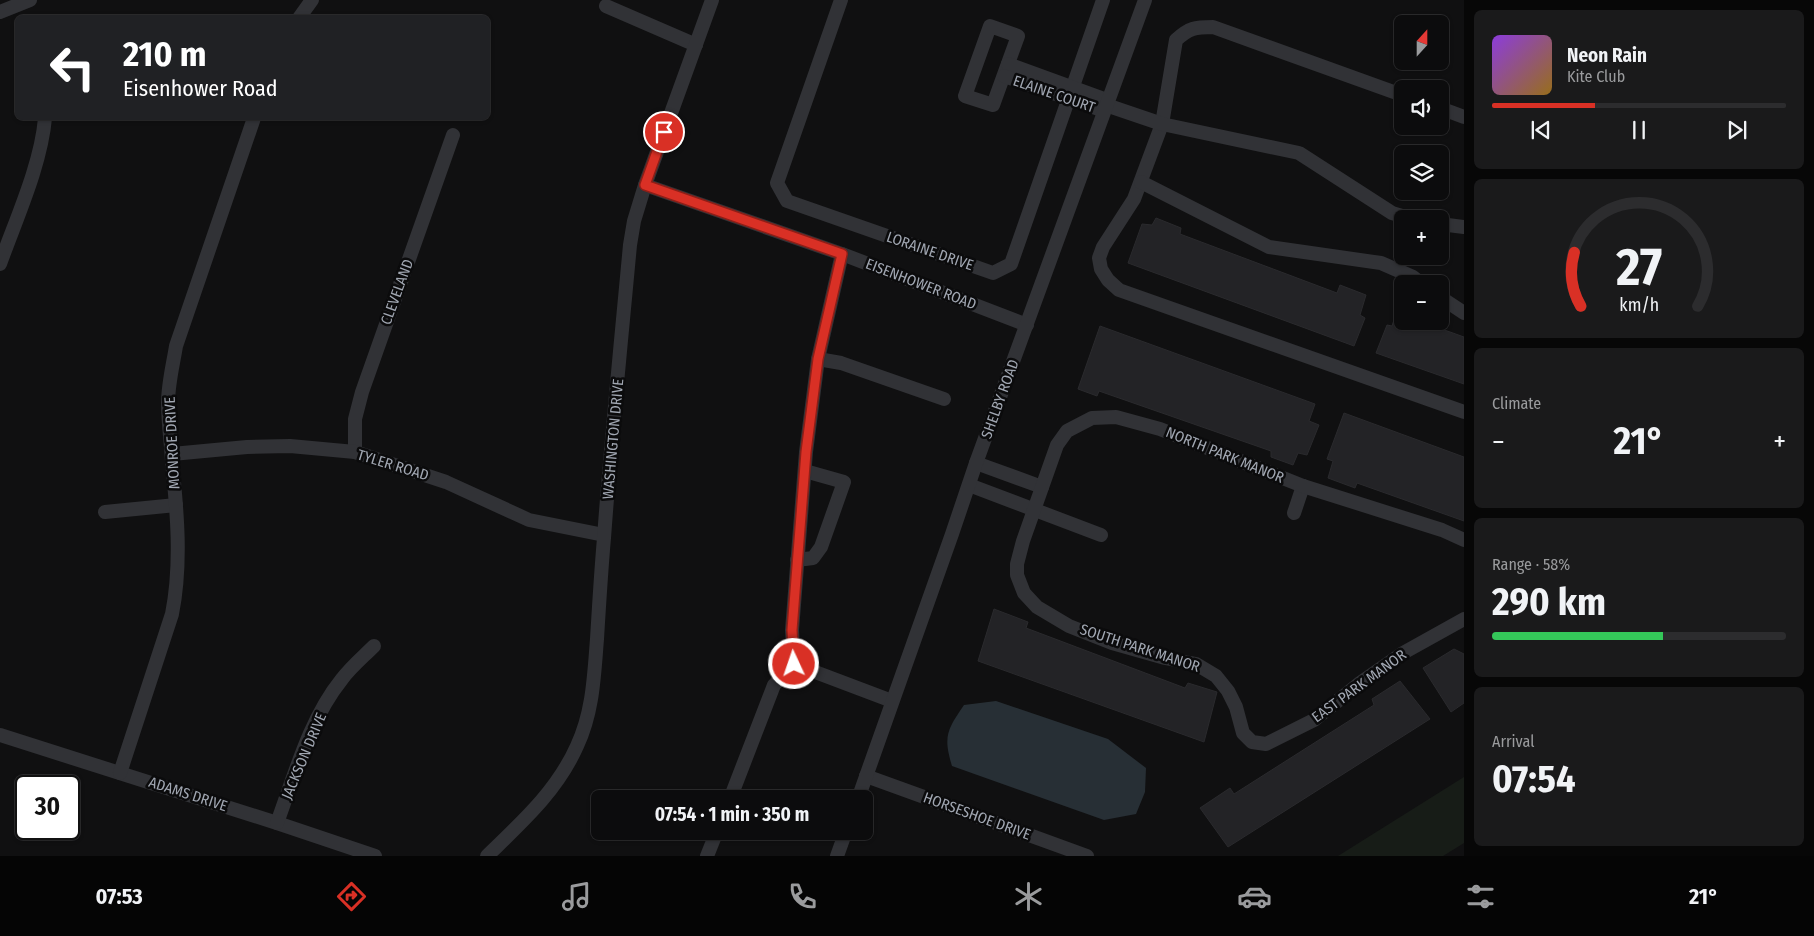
<!DOCTYPE html>
<html lang="en">
<head>
<meta charset="utf-8">
<style>
  body { margin:0; font-family:"Fira Sans Condensed",sans-serif; background:#1a1a1b; color:#f1f3f6; height:100vh; display:flex; flex-direction:column; font-size:19px; white-space:nowrap }
  * { box-sizing:border-box; margin:0 }
  p { font-size:16px; color:#9a9b9d }
  .icon { flex:none; width:28px; height:28px; fill:none; stroke:currentColor; stroke-width:2; stroke-linecap:round; stroke-linejoin:round }
  .map { position:relative; flex:1; overflow:hidden }
  .sheet { display:flex; flex-direction:column; gap:10px; padding:10px; background:#070707; width:350px }
  .sheet>* { flex:none }
  .hud { position:absolute; left:15px; top:15px; width:475px; height:105px; border-radius:8px; box-shadow:0 1px 4px #0004,0 0 0 1px #2c2c2e; background:#202124; color:#fff; overflow:hidden }
  .needle { width:32px; rotate:21deg }
  .buttons { position:absolute; left:1394px; top:15px; display:grid; gap:10px }
  .buttons a { display:grid; place-items:center; width:55px; height:55px; border-radius:8px; background:#0c0c0d; box-shadow:0 1px 4px #0004,0 0 0 1px #2c2c2e; font-size:25px }
  .speed { position:absolute; left:15px; top:775px; display:flex; gap:10px; font-size:25px; font-weight:700; text-align:center }
  .speed>* { display:grid; place-content:center; width:65px; height:65px; border-radius:50%; background:#0c0c0d; box-shadow:0 1px 4px #0004,0 0 0 1px #2c2c2e; line-height:1 }
  .speed .limit { border:2px solid #111; border-radius:8px; background:#fff; color:#111 }
  .pin { position:absolute; display:grid; place-items:center; width:42px; height:42px; color:#fff; margin:-21px; border:2px solid #fff; border-radius:50%; box-shadow:0 1px 5px #0007 }
  .me { position:absolute; width:55px; margin:-28px; rotate:357deg; stroke-linejoin:round; filter:drop-shadow(0 0 4px #0008) }
  .turn { display:flex; align-items:center; gap:18px; height:105px; padding:0 25px; font-size:22px }
  .turn .icon { width:65px; height:65px; stroke-width:2.5 }
  .turn b { display:block; font-size:35px; line-height:42px }
  .big { font-size:38px; font-weight:700; line-height:1.1 }
  .sheet .widget { flex:1; display:flex; flex-direction:column; justify-content:center; gap:8px; min-width:0; padding:0 18px; border-radius:8px; background:#1a1a1b }
  .sheet .dial { align-items:center; gap:0 }
  .dial svg { height:130px; overflow:visible; fill:none; stroke:#2c2c2e; stroke-width:7; stroke-linecap:round; text-anchor:middle }
  .dial text { fill:#f1f3f6; stroke:none }
  .song { display:flex; align-items:center; gap:15px }
  .cover { width:60px; height:60px; border-radius:8px; background:linear-gradient(135deg,hsl(270 70% 55%),hsl(40 70% 35%)) }
  .played { height:5px; border-radius:2px; background:linear-gradient(90deg,#d93025 35%,#2c2c2e 35%) }
  .keys { display:flex; justify-content:space-around; direction:ltr }
  .heat { display:flex; justify-content:space-between; align-items:center; font-size:28px; direction:ltr }
  .charge { height:8px; border-radius:4px; background:linear-gradient(90deg,#34c759 58%,#2c2c2e 0) }
  .trip { position:absolute; left:591px; top:790px; width:282px; height:50px; border-radius:8px; background:#0c0c0d; box-shadow:0 1px 4px #0004,0 0 0 1px #2c2c2e; font-weight:700; line-height:50px; text-align:center }
  .dock { display:flex; height:80px; justify-content:space-around; align-items:center; background:#050505; color:#9a9b9d }
  .dock .icon { width:35px; height:35px }
  .dock .on { color:#d93025 }
  .dock b { font-size:22px; color:#f1f3f6 }
  main { display:flex; flex:1; min-height:0 }
  .map>svg:first-child { display:block }
  .green { fill:#171c17 }
  .water { fill:#272f35 }
  .building { fill:#232326; stroke:#2a2a2d }
  .lines { fill:none; stroke-linecap:round; stroke-linejoin:round }
  .minor { stroke:#313236; stroke-width:14 }
  .route-casing { stroke:#8d1f18; stroke-width:12 }
  .route { stroke:#d93025; stroke-width:9 }
  .labels { text-anchor:middle; stroke-width:5; stroke-linejoin:round; paint-order:stroke }
  .street-label { font-size:15px; fill:#a1a7b2; stroke:#0b0b0c }
</style>
</head>
<body>
<main>
<div class="map">
<svg width="1464" height="856" viewBox="0 0 1464 856">
  <rect width="100%" height="100%" fill="#101011"/>
  <path class="green" d="M1464,777V843L1443,856H1338Z"/>
  <path class="water" d="M996,701L1108,739L1146,768L1145,792L1136,814L1104,820L952,766C943,736 947,730 964,705Z"/>
  <g class="building">
    <path d="M1156,218L1181,228L1180,234L1337,293L1340,285L1366,295L1360,315L1365,318L1354,346L1128,263L1142,224L1152,225Z"/>
    <path d="M1400,301L1402,302V321H1426L1425,323L1464,337V384L1376,353L1387,325L1392,326Z"/>
    <path d="M1100,326L1315,404L1309,421L1319,425L1307,455L1298,453L1293,465L1271,457V451L1099,391L1097,396L1078,389Z"/>
    <path d="M1344,413L1464,457V521L1357,483L1355,488L1328,478L1333,461L1327,459Z"/>
    <path d="M994,609L1028,622L1026,628L1185,688L1188,683L1217,692L1204,742L978,661Z"/>
    <path d="M1454,649L1464,654V703L1451,712L1423,668Z"/>
    <path d="M1400,681L1430,719L1228,847L1200,808L1230,788L1234,794L1374,705L1372,699Z"/>
  </g>
  <g class="lines">
    <g class="minor">
      <path d="M841,0L777,183L787,201L993,273L1011,264L1103,0"/>
      <path d="M606,6L696,45"/>
      <path d="M0,12L30,0"/>
      <path d="M299,18L312,0"/>
      <path d="M990,26L1018,36L993,105L965,96Z"/>
      <path d="M1008,64L1107,100"/>
      <path d="M1004,76L1104,111"/>
      <path d="M1402,95L1213,27C1195,27 1189,28 1176,40L1162,124L1134,199L1103,247L1099,258L1101,269L1108,280L1119,290L1464,412"/>
      <path d="M1106,105L1162,124L1299,153L1392,213L1412,219"/>
      <path d="M1440,108L1464,117"/>
      <path d="M1141,182L1269,247L1381,263L1413,277L1422,284"/>
      <path d="M645,185L842,254L1027,325"/>
      <path d="M1440,224L1464,227"/>
      <path d="M0,264C16,219 41,165 45,118"/>
      <path d="M1440,297L1464,313"/>
      <path d="M818,359L841,363L944,399"/>
      <path d="M355,452V419L362,392L453,135"/>
      <path d="M172,454L247,447L290,446L355,452L446,482L529,520L604,535"/>
      <path d="M976,463L1042,487"/>
      <path d="M969,485L1101,535"/>
      <path d="M105,512L176,505"/>
      <path d="M1294,513L1303,486"/>
      <path d="M1464,540L1442,530L1303,486L1160,429L1116,417L1092,418L1067,431L1057,445L1023,541L1017,564V575L1024,593L1037,607L1069,626L1112,643L1165,658L1196,664L1216,676L1228,691L1236,707L1243,733L1252,742L1266,744L1314,720L1360,683L1403,653L1464,619"/>
      <path d="M797,560L813,558L821,547L844,482L805,471"/>
      <path d="M794,664L892,701"/>
      <path d="M0,735L277,823L375,856"/>
      <path d="M120,773L172,614C182,564 177,511 172,461C171,442 168,422 168,403C168,384 173,365 176,346L254,118"/>
      <path d="M866,776L1087,856"/>
      <path d="M730,799L774,685L794,664L792,630L806,452L818,359L842,254"/>
      <path d="M858,799L952,534L976,463L1145,0"/>
      <path d="M277,823C295,774 309,720 342,679C351,667 363,657 374,646"/>
      <path d="M487,856C522,822 557,791 577,746C593,712 594,676 597,639C599,606 601,572 604,538C611,440 621,342 630,245L634,221L645,185L712,0"/>
      <path d="M707,856L717,831"/>
      <path d="M837,856L846,831"/>
    </g>
  </g>
  <g class="lines">
    <defs>
      <path id="route" d="M664,132L645,185L842,254L818,359L806,452L792,630L794,664"/>
    </defs>
    <use href="#route" class="route-casing"/>
    <use href="#route" class="route"/>
  </g>
  <g class="labels">
    <g class="street-label">
      <text transform="translate(1054 94) rotate(19)" y="5">ELAINE COURT</text>
      <text transform="translate(930 251) rotate(19)" y="5">LORAINE DRIVE</text>
      <text transform="translate(921 284) rotate(21)" y="5">EISENHOWER ROAD</text>
      <text transform="translate(397 292) rotate(-70)" y="5">CLEVELAND</text>
      <text transform="translate(1000 399) rotate(-70)" y="5">SHELBY ROAD</text>
      <text transform="translate(613 439) rotate(-85)" y="5">WASHINGTON DRIVE</text>
      <text transform="translate(172 443) rotate(-93)" y="5">MONROE DRIVE</text>
      <text transform="translate(1225 455) rotate(22)" y="5">NORTH PARK MANOR</text>
      <text transform="translate(393 465) rotate(17)" y="5">TYLER ROAD</text>
      <text transform="translate(1140 648) rotate(18)" y="5">SOUTH PARK MANOR</text>
      <text transform="translate(1359 686) rotate(-36)" y="5">EAST PARK MANOR</text>
      <text transform="translate(304 756) rotate(-67)" y="5">JACKSON DRIVE</text>
      <text transform="translate(188 794) rotate(18)" y="5">ADAMS DRIVE</text>
      <text transform="translate(977 816) rotate(20)" y="5">HORSESHOE DRIVE</text>
    </g>
  </g>
</svg>
<div class="buttons">
<a><svg class="needle" viewBox="-14 -14 28 28"><path d="M0-13l5 13h-10z" fill="#e53935"/><path d="M0 13l5-13h-10z" fill="#9a9b9d"/></svg></a>
<a><svg class="icon" aria-label="sound" viewBox="0 0 24 24"><path d="M4 9h4l5-4v14l-5-4H4zM17 9q2 3 0 6"/></svg></a>
<a><svg class="icon" aria-label="layers" viewBox="0 0 24 24"><path d="M12 4l9 5-9 5-9-5zM3 14l9 5 9-5"/></svg></a>
<a>+</a>
<a>−</a>
</div>
<div class="speed"><div class="limit">30</div></div>
<div class="pin" style="left:664px;top:132px;background:#d93025"><svg class="icon" aria-label="arrive" viewBox="0 0 24 24"><path d="M6 21V4h12l-3 4 3 4H6"/></svg></div>
<svg class="me" style="left:794px;top:664px" viewBox="-20 -20 40 40"><circle r="17" fill="#d93025" stroke="#fff" stroke-width="3"/><path d="M0-11L8 9 0 5-8 9z" fill="#fff"/></svg>
<div class="trip">07:54 · 1 min · 350 m</div>
<div class="hud">
<div class="turn"><svg class="icon" aria-label="left" viewBox="0 0 24 24"><path d="M17 20v-9H6M10 6l-5 5 5 5"/></svg><div><b>210 m</b>Eisenhower Road</div></div>
</div>
</div>
<section class="sheet">
<div class="widget">
<div class="song"><i class="cover"></i><div><b>Neon Rain</b><p>Kite Club</p></div></div>
<div class="played"></div>
<div class="keys"><svg class="icon" aria-label="previous" viewBox="0 0 24 24"><path d="M18 5L8 12l10 7zM5 5v14"/></svg><svg class="icon" aria-label="pause" viewBox="0 0 24 24"><path d="M8 5v14M16 5v14"/></svg><svg class="icon" aria-label="next" viewBox="0 0 24 24"><path d="M6 5l10 7-10 7zM19 5v14"/></svg></div>
</div>
<div class="widget dial"><svg viewBox="0 0 100 80">
<path d="M14 69A42 42 0 1 1 86 69"/>
<path d="M14 69A42 42 0 0 1 10 36" stroke="#d93025"/>
<text x="50" y="56" font-size="32" font-weight="700">27</text>
<text x="50" y="72" font-size="11">km/h</text>
</svg></div>
<div class="widget"><p>Climate</p>
<div class="heat"><a>−</a><b class="big">21°</b><a>+</a></div>
</div>
<div class="widget"><p>Range · 58%</p><b class="big">290 km</b><div class="charge"></div></div>
<div class="widget"><p>Arrival</p><b class="big">07:54</b></div>
</section>
</main>
<nav class="dock">
<b>07:53</b>
<svg class="icon on" aria-label="directions" viewBox="0 0 24 24"><path d="M12 3l9 9-9 9-9-9zM9 14v-3h6M13 9l2 2-2 2"/></svg>
<svg class="icon" aria-label="music" viewBox="0 0 24 24"><path d="M9 18V5l10-2v13"/><circle cx="6" cy="18" r="3"/><circle cx="16" cy="16" r="3"/></svg>
<svg class="icon" aria-label="phone" viewBox="0 0 24 24"><path d="M5 4h4l2 5-3 2q2 4 5 5l2-3 5 2v4C11 20 4 13 5 4z"/></svg>
<svg class="icon" aria-label="climate" viewBox="0 0 24 24"><path d="M12 3v18M4 7l16 10M4 17L20 7"/></svg>
<svg class="icon" aria-label="car" viewBox="0 0 24 24"><path d="M5 17H2v-5l4-1 3-4h7l3 4 3 1v5h-3M9 17h6M6 11h13"/><circle cx="7" cy="17" r="2"/><circle cx="17" cy="17" r="2"/></svg>
<svg class="icon" aria-label="filters" viewBox="0 0 24 24"><path d="M4 7h16M4 17h16"/><circle cx="9" cy="7" r="2"/><circle cx="15" cy="17" r="2"/></svg>
<b>21°</b>
</nav>
</body>
</html>
